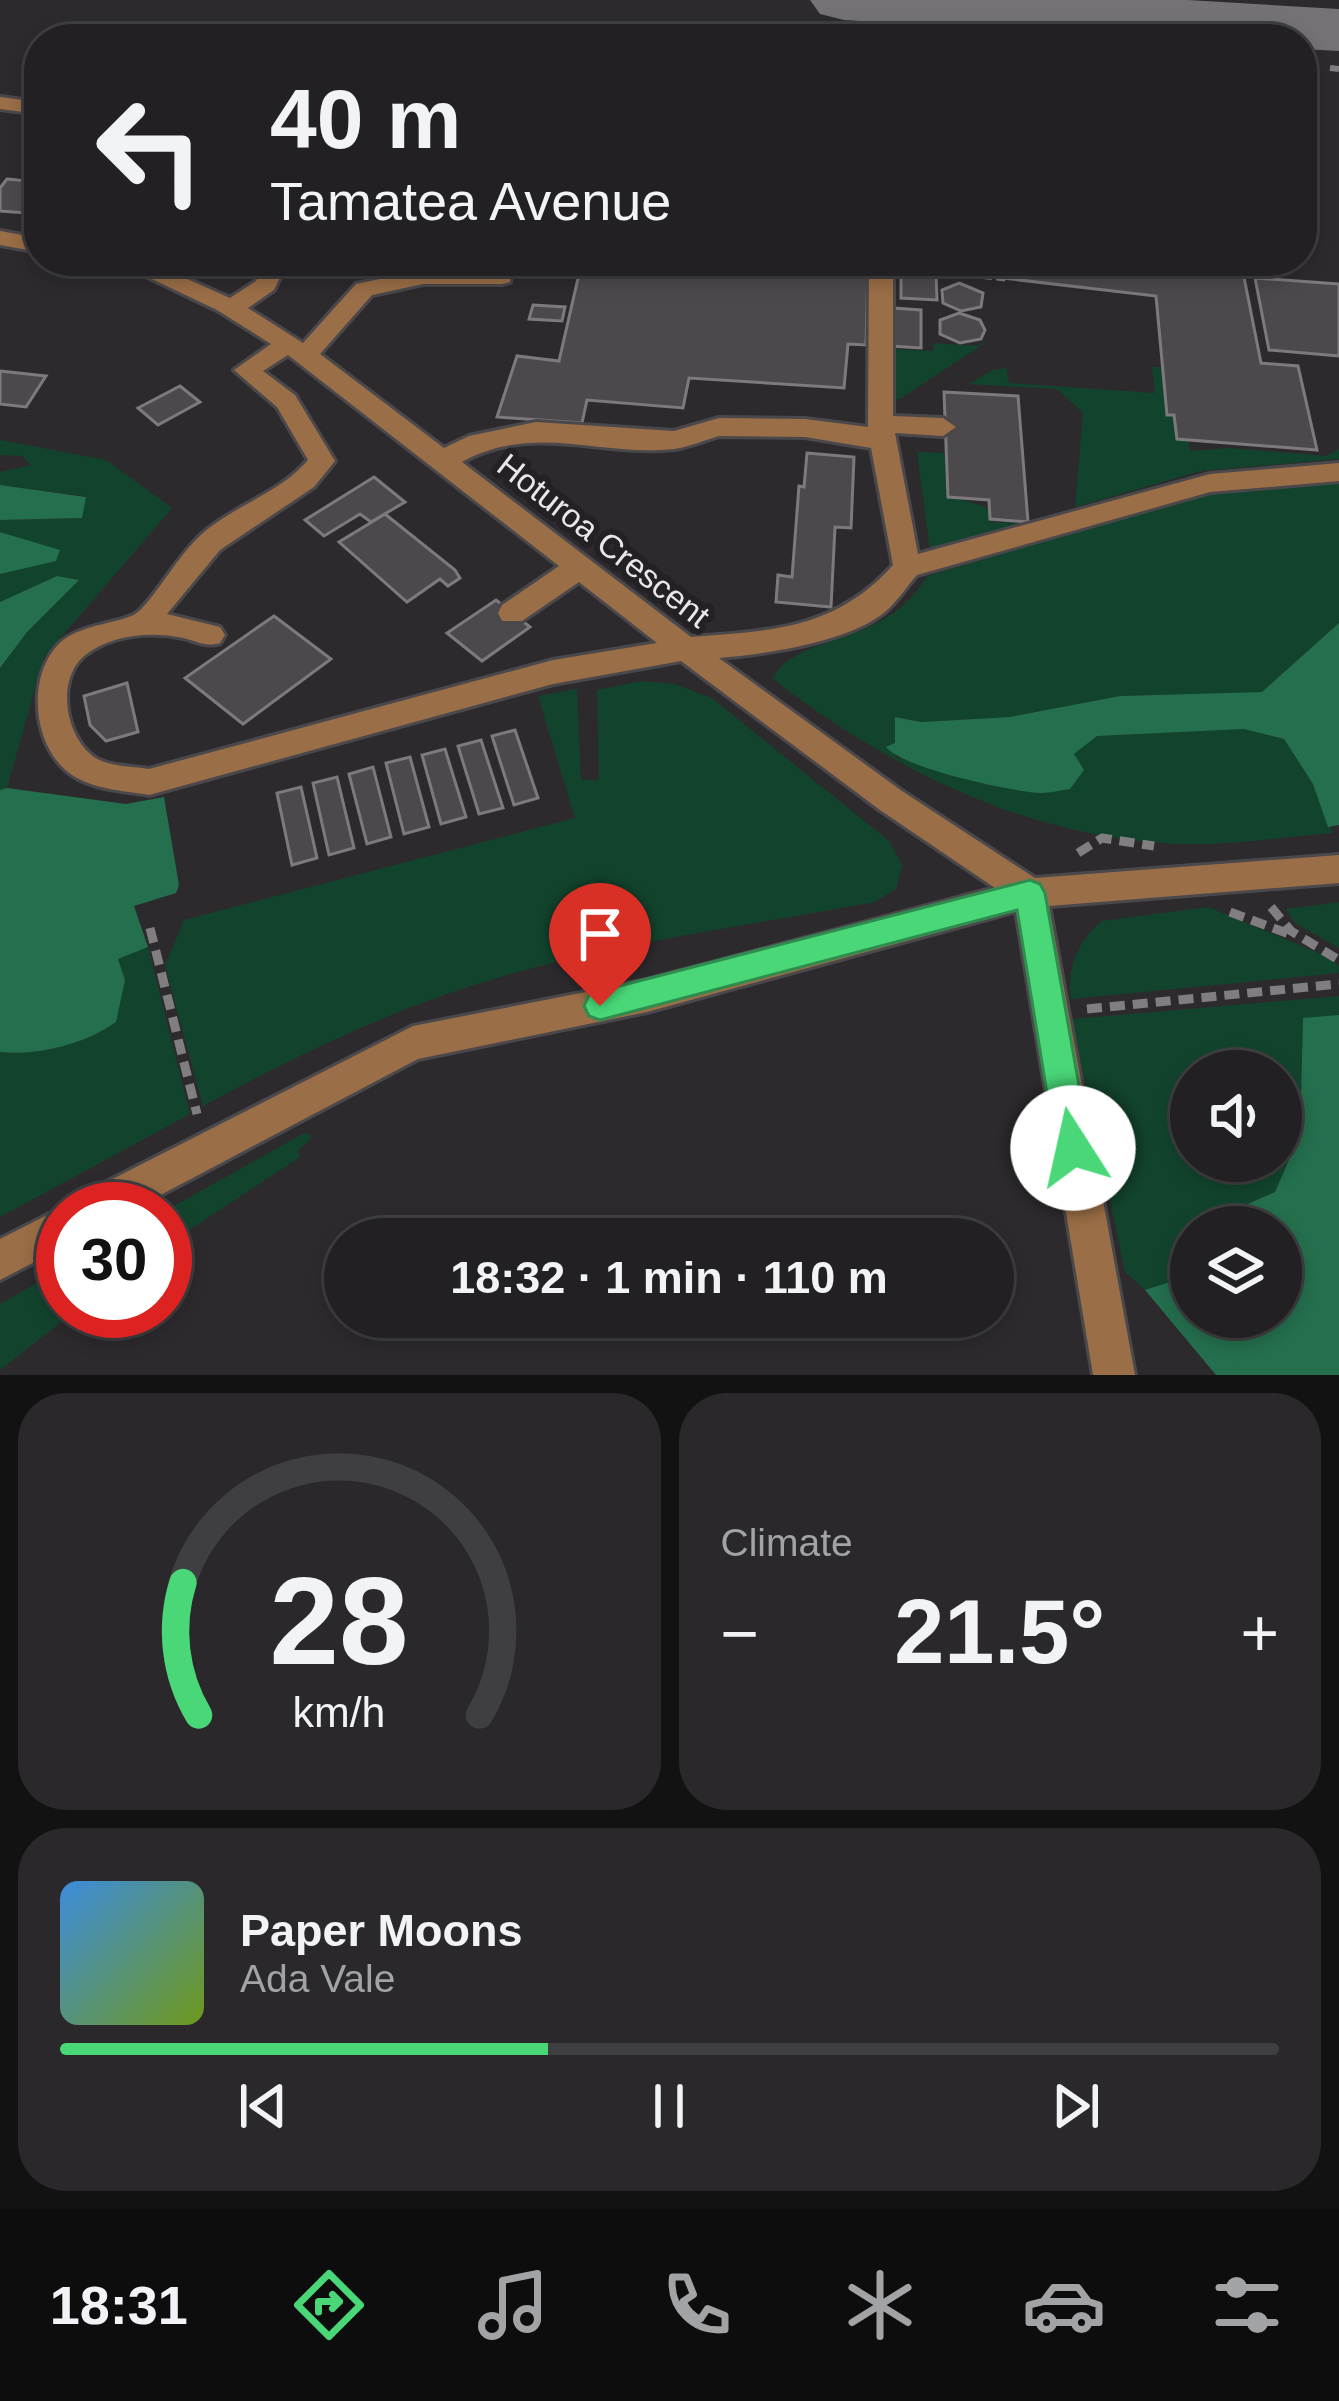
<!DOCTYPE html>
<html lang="en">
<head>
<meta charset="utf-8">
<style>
  body { margin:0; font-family:Arial,sans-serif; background:#2a282a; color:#f1f3f6; height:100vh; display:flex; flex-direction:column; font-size:45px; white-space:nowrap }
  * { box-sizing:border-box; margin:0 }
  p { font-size:39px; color:#a2a3a5 }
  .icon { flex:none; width:66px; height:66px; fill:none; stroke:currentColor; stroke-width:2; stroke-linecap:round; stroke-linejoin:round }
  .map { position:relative; height:1375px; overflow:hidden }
  .details { display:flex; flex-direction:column; gap:18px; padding:18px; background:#131213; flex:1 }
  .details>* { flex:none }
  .guide { position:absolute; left:24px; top:24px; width:1293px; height:252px; border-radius:48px; box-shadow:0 6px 18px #0003,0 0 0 3px #3f3e40; background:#222022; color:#f1f3f6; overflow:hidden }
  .fabs { position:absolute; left:1170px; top:1050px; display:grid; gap:24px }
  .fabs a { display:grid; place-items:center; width:132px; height:132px; border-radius:50%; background:#222022; box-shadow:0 6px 18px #0003,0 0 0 3px #3f3e40; font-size:60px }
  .speed { position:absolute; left:36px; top:1182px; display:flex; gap:24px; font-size:60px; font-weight:700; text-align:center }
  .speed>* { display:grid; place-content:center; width:156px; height:156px; border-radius:50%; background:#222022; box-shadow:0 6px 18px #0003,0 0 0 3px #3f3e40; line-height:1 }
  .speed .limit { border:18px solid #d22; background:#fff; color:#111 }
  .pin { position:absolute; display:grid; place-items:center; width:102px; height:102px; color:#fff; margin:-123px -51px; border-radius:50% 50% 50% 0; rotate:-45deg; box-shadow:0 0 12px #0007 }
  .pin .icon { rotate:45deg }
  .me { position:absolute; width:132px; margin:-66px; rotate:350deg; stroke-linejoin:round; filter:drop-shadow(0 0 9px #0008) }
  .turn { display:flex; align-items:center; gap:42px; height:252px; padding:0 48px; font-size:54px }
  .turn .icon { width:156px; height:156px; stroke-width:2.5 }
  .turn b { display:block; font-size:84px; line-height:102px }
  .big { font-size:90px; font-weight:700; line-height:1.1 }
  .details .card { flex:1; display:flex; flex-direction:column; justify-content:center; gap:18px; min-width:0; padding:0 42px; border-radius:48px; background:#2a282a }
  .details .dial { align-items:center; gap:0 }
  .dial svg { height:312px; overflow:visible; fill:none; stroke:#3f3e40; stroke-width:7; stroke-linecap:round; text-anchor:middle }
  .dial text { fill:#f1f3f6; stroke:none }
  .song { display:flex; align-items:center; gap:36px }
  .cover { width:144px; height:144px; border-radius:18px; background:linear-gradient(135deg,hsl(210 70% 55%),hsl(80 70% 35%)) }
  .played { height:12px; border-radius:6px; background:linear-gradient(90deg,#49d778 40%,#3f3e40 40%) }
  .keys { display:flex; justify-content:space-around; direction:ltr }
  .heat { display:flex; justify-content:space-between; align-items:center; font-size:66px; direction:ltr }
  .details .tiles { flex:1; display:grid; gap:18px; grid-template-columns:1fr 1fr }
  .card:last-child { grid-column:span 2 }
  .trip { position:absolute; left:324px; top:1218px; width:690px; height:120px; border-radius:60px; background:#222022; box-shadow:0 6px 18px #0003,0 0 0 3px #3f3e40; font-weight:700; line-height:120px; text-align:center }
  .dock { display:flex; height:192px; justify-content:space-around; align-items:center; background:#0e0d0e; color:#a2a3a5 }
  .dock .icon { width:84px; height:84px }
  .dock .on { color:#49d778 }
  .dock b { font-size:54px; color:#f1f3f6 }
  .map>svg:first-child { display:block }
  .green { fill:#12442d; fill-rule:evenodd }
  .forest { fill:#246f4d }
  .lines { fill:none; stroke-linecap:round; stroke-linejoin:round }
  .taxiway { fill:#747275; fill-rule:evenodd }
  .building { fill:#4c494d; stroke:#7d797d; stroke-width:3 }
  .minor-casing { stroke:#4b484c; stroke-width:6 }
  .path-far1 { stroke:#817e81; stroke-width:6; stroke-dasharray:9 4.5; stroke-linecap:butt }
  .path { stroke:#817e81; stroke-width:9; stroke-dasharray:15 8; stroke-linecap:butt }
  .minor { fill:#9a6e46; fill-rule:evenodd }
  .route { fill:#49d778; stroke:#2f8c4e; stroke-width:3 }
  .labels { text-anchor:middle; stroke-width:12; stroke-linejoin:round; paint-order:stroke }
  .street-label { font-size:33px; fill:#e9e7e9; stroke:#232124 }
</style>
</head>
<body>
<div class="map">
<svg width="1339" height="1375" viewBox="0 0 1339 1375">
  <rect width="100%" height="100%" fill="#2d2a2e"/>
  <g class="green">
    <path d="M992,338L900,399H895L896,349L933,351L934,343L977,346Z"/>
    <path d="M1152,367H1161L1167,414L1174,415L1179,439L1188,440L1190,451L1229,448L1327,456L1339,449V459L1201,471L1075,507L1083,413L1057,389L969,384L993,370L1006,368L1009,383L1155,393Z"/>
    <path d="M0,440L106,460L172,508L44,657L7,788L0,790V668L27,632L78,580L57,576L0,602V574L59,550L0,532V520L82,518L85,496L0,485V472L31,465L22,456L0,455Z"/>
    <path d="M917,452L947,453L954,497L988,508L990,522L1021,523L930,549Z"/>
    <path d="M1339,480V623L1262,692L1120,696L1010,717L921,722L896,717L895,757L1043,793L1073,754L1097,736L1244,729L1284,739L1313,784L1333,833C1282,837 1229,846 1177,844C1028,838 888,768 773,679C791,634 887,648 927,576L1214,491Z"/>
    <path d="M641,681L675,684L713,699L889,841L902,865L896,889L875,902C741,927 601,944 471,986C377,1016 290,1059 203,1106L165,966L184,920L575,818L538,696L577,689L581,780H599L597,690Z"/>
    <path d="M1339,902V948L1295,923L1286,909Z"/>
    <path d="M1208,907L1328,957L1339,966V973L1071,999C1066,970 1078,940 1102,921Z"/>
    <path d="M148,947L190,1114L0,1217V1052C38,1056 85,1044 115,1022L125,980L117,959Z"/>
    <path d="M1339,996V1015L1303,1019L1300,1134L1275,1192L1227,1213L1219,1227H1191V1275L1145,1290L1125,1272L1072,1019ZM1191,1071H1281V1161H1191Z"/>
    <path d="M306,1132L312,1138L298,1150L300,1157L165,1246V1211Z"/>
    <path d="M63,1268V1311H75L0,1370V1304Z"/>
  </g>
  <g class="forest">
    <path d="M0,485L86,497L82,518L0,520Z"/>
    <path d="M0,532L60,550L56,561L0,574Z"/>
    <path d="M57,576L79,580L27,632L0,668V602Z"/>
    <path d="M1339,623V825L1328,827L1313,784L1284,739L1244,729L1097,736L1074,754L1084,770L1070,789C1061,790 1051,793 1042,793C1011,792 903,768 886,747L895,743V717L921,722L1010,717L1120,696L1262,692Z"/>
    <path d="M7,788L126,804L164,797L179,885L176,893L134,906L148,947L118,959L125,980L116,1022C85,1044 38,1056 0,1052V790Z"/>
    <path d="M1339,1015V1375H1216L1145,1290L1191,1275V1317H1281V1227H1219L1227,1213L1275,1192L1300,1134L1303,1018Z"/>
  </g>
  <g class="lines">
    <path class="taxiway" d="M810,0H1188L1339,9V51L1302,49V39H1145L844,20L820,14Z"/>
  </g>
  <g class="building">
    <path d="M7,179L39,182V214L25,217L27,213L0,211V188Z"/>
    <path d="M582,261H868L866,345L848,344L844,388L689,378L683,408L587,400L582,423L497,417L517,356L559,361Z"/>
    <path d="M984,261L1241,262L1261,363L1298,366L1317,450L1177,439L1174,415H1167L1156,296L985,276Z"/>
    <path d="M901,272L936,274L937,300L901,298Z"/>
    <path d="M1255,278L1339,284V356L1269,350Z"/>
    <path d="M959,283L983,293L981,307L961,311L943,303L942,290Z"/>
    <path d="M533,305L565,307L562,321L529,319Z"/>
    <path d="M893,308L921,310V348L891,346Z"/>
    <path d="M959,313L980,320L985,330L981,339L960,343L940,334V320Z"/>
    <path d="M0,371L46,376L26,407L0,404Z"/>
    <path d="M180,386L200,402L158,425L138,408Z"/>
    <path d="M944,392L1018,396L1028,522L990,519L989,500L948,497Z"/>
    <path d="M807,453L854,457L851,528L835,527L831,607L776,602L778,575L792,577L799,486L804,487Z"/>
    <path d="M374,477L405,502L371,522L360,514L324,536L305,520Z"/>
    <path d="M385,514L455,570L460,578L448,586L440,579L407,602L339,542Z"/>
    <path d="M496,600L530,627L482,661L447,633Z"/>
    <path d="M274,616L331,659L243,724L185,678Z"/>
    <path d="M127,683L138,732L106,741L90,725L84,696Z"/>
    <path d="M515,730L538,798L514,805L492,736Z"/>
    <path d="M481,740L503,808L479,814L458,746Z"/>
    <path d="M445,749L466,817L441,824L422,755Z"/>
    <path d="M410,757L429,827L404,834L386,763Z"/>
    <path d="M373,767L391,837L367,844L349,774Z"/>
    <path d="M337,777L354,848L329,855L313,783Z"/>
    <path d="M301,787L317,858L292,865L277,793Z"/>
  </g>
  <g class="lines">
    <defs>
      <g id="minor">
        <path d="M0,97L39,102V114L0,109Z"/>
        <path d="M0,231L39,238V252L0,245Z"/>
        <path d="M114,261H147L230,298L256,281L264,261H288L274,290L248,308L303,343L356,284L423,270L510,272V282L502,284H423L372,295L320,354L444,448L469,436L536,422L674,431L719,418L805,419L868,427L869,261H893V416L943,418L956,427L943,436L895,433L918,554L1210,474L1339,463V481L1210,492L917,575C907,586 897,602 885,612C849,642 766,654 719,658L902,791L1035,878L1339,855V883L1049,906L1135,1375H1093L1016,911L647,1012L418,1059L134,1209H76L81,1195L413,1026L647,980L995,888L880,810L681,661L553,684L149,795C125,791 99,790 77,778C32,754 24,674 62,641C84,623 125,623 138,612C158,594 177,556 203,533C235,505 280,493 308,460L277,407L234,370L271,344L217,310ZM288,355L559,566L502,605L498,613L502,621H522L579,582L657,643L553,660L149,769C131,766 109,767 94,757C65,736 56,680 84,656C111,634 151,631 184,638C198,642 206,647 220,643L225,635L220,627L167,614L220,550L314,487L335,461L295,395L263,371ZM719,436L805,437L871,448L893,565C836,629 772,631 691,637L462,462C536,422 598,457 674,449C689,447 705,440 719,436Z"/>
        <path d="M63,1207L69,1209H63V1247L0,1280V1239Z"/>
      </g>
    </defs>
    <use href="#minor" class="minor-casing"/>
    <g class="path-far1">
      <path d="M1330,68L1339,69"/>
      <path d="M912,269L983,276L978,261"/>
      <path d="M983,276L1010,279"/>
    </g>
    <g class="path">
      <path d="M1078,853L1102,838L1154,846"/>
      <path d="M1271,907L1291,931L1339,960"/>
      <path d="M1230,912L1289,934"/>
      <path d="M150,928L197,1114"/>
      <path d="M1087,1009L1339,984"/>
    </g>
    <use href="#minor" class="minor"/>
  </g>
  <path class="route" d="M1030,880L1040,884L1045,893L1090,1148L1085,1159L1073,1164L1061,1159L1056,1148L1017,910L600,1020L589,1016L584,1006L589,995L600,991Z"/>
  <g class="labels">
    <g class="street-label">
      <text transform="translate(604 540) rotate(38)" y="12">Hoturoa Crescent</text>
    </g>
  </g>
</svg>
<div class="fabs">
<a><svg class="icon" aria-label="sound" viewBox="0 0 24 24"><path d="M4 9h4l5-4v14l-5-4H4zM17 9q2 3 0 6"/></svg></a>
<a><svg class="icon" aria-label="layers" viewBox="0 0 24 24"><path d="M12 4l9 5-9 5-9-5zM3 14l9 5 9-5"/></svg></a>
</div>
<div class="speed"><div class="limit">30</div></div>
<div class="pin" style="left:600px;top:1006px;background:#d93025"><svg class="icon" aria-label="arrive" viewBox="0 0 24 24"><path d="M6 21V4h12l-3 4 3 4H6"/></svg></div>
<svg class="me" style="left:1073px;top:1148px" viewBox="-20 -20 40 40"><circle r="19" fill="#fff"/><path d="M0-13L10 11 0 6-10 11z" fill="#49d778"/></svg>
<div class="trip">18:32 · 1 min · 110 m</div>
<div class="guide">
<div class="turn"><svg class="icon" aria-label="left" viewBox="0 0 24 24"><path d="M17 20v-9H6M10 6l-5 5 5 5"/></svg><div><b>40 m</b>Tamatea Avenue</div></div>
</div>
</div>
<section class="details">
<div class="tiles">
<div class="card dial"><svg viewBox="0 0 100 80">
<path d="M14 69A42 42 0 1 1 86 69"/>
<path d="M14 69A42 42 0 0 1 10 35" stroke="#49d778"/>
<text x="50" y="56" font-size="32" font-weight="700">28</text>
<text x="50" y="72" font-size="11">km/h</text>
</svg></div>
<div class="card"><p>Climate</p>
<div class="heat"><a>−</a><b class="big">21.5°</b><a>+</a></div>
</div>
<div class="card">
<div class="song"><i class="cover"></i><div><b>Paper Moons</b><p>Ada Vale</p></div></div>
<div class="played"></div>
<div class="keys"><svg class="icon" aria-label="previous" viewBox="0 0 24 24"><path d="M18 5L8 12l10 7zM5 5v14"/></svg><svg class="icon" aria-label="pause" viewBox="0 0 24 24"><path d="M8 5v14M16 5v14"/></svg><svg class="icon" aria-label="next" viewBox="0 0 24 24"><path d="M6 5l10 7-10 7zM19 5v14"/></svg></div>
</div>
</div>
</section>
<nav class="dock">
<b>18:31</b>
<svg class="icon on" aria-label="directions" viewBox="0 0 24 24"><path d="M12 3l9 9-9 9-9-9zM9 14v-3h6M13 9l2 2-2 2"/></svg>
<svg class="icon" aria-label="music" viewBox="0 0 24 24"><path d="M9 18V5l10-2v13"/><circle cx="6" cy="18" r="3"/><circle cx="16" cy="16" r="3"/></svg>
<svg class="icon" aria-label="phone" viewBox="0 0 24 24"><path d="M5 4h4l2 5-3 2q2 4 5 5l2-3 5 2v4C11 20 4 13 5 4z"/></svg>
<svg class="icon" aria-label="climate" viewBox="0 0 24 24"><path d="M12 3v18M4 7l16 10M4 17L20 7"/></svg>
<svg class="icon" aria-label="car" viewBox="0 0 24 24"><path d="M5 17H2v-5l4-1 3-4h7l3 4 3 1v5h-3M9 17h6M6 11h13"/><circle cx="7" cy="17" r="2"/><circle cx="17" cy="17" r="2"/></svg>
<svg class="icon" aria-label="filters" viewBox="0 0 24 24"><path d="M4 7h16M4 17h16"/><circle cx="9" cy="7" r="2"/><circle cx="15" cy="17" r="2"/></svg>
</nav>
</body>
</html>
